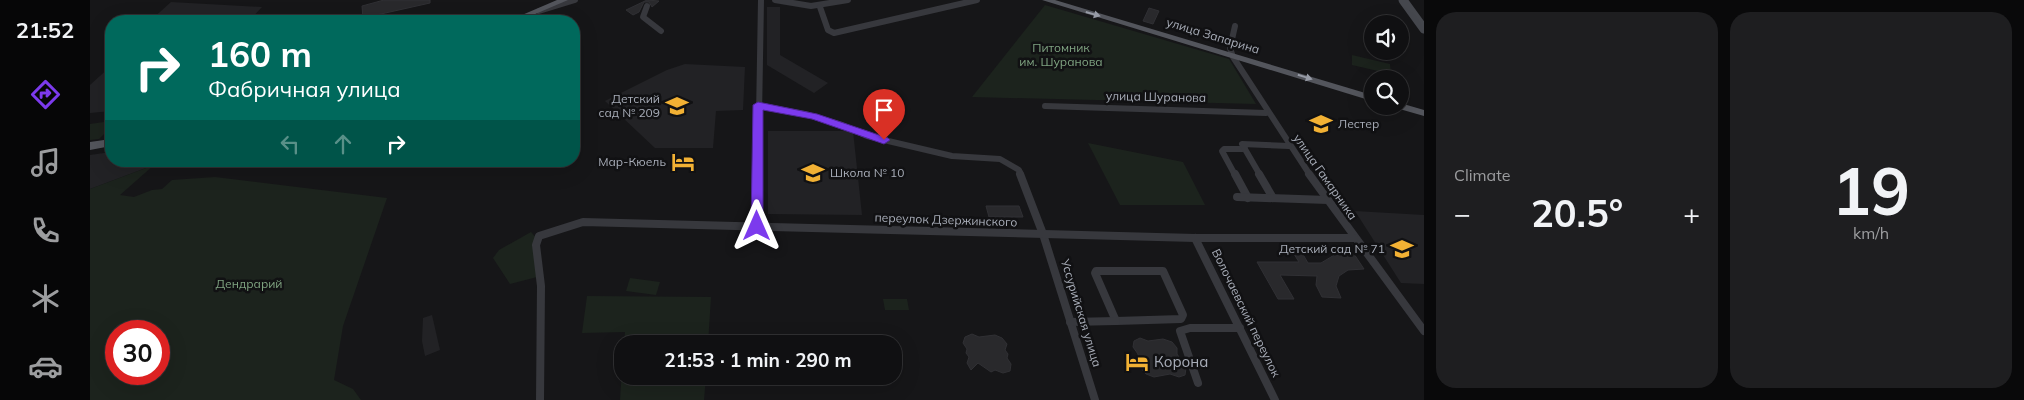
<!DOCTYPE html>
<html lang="en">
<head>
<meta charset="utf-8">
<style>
  body { margin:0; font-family:Mulish,sans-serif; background:#1e1e20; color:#f1f3f6; height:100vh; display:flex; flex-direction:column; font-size:19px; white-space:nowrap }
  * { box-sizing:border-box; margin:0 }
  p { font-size:16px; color:#9c9d9f }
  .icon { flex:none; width:28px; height:28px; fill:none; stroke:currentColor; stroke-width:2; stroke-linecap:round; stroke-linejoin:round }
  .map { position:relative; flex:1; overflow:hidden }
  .details { display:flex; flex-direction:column; gap:12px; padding:12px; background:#09090a; width:600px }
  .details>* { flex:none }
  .hud { position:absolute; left:15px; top:15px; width:475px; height:152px; border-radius:20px; box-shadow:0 5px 20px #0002,0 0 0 1px #303032; background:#00695c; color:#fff; overflow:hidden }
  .fabs { position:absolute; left:1274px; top:15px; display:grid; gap:10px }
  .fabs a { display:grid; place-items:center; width:45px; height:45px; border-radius:50%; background:#101012; box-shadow:0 5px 20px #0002,0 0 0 1px #303032; font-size:25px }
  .speed { position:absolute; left:15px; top:320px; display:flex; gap:10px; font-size:25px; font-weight:700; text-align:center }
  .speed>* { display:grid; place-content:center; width:65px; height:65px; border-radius:50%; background:#101012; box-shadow:0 5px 20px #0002,0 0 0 1px #303032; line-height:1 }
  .speed .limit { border:8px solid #d22; background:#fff; color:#111 }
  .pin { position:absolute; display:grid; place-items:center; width:42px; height:42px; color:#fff; margin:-51px -21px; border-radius:50% 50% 50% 0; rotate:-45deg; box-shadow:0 0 5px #0007 }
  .pin .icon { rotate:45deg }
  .me { position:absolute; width:55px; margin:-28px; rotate:0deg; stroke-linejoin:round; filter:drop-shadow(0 0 4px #0008) }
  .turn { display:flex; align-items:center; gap:18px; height:105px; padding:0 20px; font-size:22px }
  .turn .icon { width:65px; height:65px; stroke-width:2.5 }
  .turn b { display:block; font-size:35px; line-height:42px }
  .lanes { display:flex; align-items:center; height:48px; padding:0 20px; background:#0003; justify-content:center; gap:25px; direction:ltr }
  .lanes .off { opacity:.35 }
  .big { font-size:38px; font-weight:700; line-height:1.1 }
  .details .tile { flex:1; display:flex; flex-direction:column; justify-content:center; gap:8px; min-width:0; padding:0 18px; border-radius:20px; background:#1e1e20 }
  .details .dial { align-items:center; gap:0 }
  .dial b { font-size:65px; line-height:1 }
  .heat { display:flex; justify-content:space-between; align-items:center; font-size:28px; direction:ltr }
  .details .tiles { flex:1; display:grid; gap:12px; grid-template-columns:repeat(2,1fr) }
  .trip { position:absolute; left:524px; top:335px; width:288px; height:50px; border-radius:20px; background:#101012; box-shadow:0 5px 20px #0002,0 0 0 1px #303032; font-weight:700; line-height:50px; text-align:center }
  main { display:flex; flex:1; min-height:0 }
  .menu { display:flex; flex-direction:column; width:90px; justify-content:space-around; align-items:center; background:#060607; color:#9c9d9f }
  .menu .icon { width:35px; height:35px }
  .menu .active { color:#7c3aed }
  .menu b { font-size:22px; color:#f1f3f6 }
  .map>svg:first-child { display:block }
  .built { fill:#222225 }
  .green { fill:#1c231d; fill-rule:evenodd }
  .building { fill:#29292c; stroke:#303034 }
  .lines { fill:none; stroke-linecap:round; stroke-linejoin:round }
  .minor-far1 { stroke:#37383d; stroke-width:6 }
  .minor { stroke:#37383d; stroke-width:8 }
  .secondary { stroke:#45474d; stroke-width:9 }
  .primary { fill:#53555c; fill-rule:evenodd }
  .oneway { fill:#979ba6 }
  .route { fill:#7c3aed; stroke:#51269a }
  .labels { text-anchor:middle; stroke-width:5; stroke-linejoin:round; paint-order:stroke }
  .street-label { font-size:12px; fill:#a8adb8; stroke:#111113 }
  .park-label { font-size:12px; fill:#7fa381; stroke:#111113 }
  .poi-label { font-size:12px; fill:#a8adb8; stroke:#111113; text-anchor:end }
  .near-poi-label { font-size:15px; fill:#a8adb8; stroke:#111113; text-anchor:start }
</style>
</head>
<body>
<main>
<nav class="menu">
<b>21:52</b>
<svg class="icon active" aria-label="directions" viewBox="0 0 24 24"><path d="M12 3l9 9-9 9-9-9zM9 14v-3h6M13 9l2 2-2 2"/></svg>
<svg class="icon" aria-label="music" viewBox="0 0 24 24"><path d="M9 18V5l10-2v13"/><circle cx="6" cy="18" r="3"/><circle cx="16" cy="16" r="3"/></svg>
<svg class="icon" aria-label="phone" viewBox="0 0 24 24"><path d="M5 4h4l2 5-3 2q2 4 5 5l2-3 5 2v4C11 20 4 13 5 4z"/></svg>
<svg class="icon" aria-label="climate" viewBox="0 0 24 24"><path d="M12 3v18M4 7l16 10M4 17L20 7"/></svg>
<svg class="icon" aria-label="car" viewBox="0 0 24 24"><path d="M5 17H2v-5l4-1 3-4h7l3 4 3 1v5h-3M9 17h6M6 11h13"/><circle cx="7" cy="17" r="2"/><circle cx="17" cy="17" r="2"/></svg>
</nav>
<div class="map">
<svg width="1334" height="400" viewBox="0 0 1334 400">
  <rect width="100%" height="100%" fill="#161618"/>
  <g class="built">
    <path d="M81,2L172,7L159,21H60Z"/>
    <path d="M677,7H690V55L738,83L724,93L677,65Z"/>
    <path d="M595,64L655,67L653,110L626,111L623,148H565L515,101L577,70Z"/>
    <path d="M21,66V111L0,113V85Z"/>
    <path d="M678,131H763L772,215L678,214Z"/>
    <path d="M21,152V161H61L64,165L0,189V155Z"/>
    <path d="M1265,211L1334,215V284L1311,283Z"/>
    <path d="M342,315L350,350L335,356L332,341L333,318Z"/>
  </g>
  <g class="green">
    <path d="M955,5L1139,59L1166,104L882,97Z"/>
    <path d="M1262,55L1300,64L1301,74L1262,65Z"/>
    <path d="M21,121V127L9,139L0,140V124Z"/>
    <path d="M998,143L1093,162L1115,205H1030Z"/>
    <path d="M64,165L30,195L44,197L62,190L72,189L82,180L125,177L297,198L253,326L244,380L263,389L271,400H0V189ZM26,331H69V374H26Z"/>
    <path d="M441,232L448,240L447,277L420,284L403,258L409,250Z"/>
    <path d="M540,278L570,282L566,295L536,291Z"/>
    <path d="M497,296L621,297L618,344H534L535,332L492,333Z"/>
    <path d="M793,299H817L819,310H795Z"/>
    <path d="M532,369V376H616L614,400H530Z"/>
  </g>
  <g class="building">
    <path d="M294,0H340V3L273,18L272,6Z"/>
    <path d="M557,0L569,1L562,7L559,2H554L549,12L543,15L536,10Z"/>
    <path d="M1059,8L1069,11L1063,24L1053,21Z"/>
    <path d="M896,206H929L933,217H899Z"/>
    <path d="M1202,251H1211L1218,263H1231L1246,254H1264L1274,269L1258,270L1249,276L1246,286L1251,298L1232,297L1226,285L1227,276L1190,275L1204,299H1188L1167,262H1209Z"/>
    <path d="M882,334L889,337L905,335L912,338L917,344L915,350L918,354L917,358L921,364L920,371L913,373L905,370L901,372L888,363L881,370L877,363L879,357L876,353L877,349L873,343L875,337Z"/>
    <path d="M1050,338L1058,341L1073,339L1082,342L1087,348V354L1096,368L1095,375L1089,377L1080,374L1064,377L1056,374L1050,367L1051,361L1048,357V354L1043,347L1044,341Z"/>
  </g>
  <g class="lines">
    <g class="minor-far1">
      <path d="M685,0L721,6L758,0"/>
      <path d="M557,6L553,17L571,31"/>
      <path d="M730,7L738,30L744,33L887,0"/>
      <path d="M449,11L485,0"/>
      <path d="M1145,26L1140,48L1143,57L1220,175"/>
      <path d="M668,105L715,114L752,125L777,136L862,156L910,159L929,170L931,175"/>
      <path d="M955,106L1176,113"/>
      <path d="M668,175L671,0"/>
      <path d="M1145,175L1132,151L1134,149H1155"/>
      <path d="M1170,175L1152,144L1199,146"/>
    </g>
    <g class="minor">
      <path d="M930,174L953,234L1005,400"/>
      <path d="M1145,174L1158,198"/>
      <path d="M1169,174L1183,198"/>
      <path d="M1219,174L1334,331"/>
      <path d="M1147,197L1238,200"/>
      <path d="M667,225L668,174"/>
      <path d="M1105,238L1185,400"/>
      <path d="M1006,271H1073L1093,315L1091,319L1026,321L1005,273Z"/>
      <path d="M980,322L1026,321"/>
      <path d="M1108,383L1090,331L1100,328H1150"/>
      <path d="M450,400L451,286L446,245L449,236L493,222L1105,238H1264"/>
    </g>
    <path class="secondary" d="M1313,0L1334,29"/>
    <g class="primary">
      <path d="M467,0H478L429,21H418Z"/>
      <path d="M952,0H965L1282,95V101Z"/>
      <path d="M1310,103L1334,110V116L1306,108L1305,106H1310Z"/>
      <path d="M21,139V146L0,150V142Z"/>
    </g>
  </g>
  <defs><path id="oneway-solid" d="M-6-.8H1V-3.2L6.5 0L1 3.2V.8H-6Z" transform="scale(1.25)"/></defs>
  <g class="oneway">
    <use href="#oneway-solid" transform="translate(1003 14) rotate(16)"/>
    <use href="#oneway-solid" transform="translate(1215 77) rotate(17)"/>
  </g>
  <path class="route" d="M668,102L727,114L798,138L800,140L794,144L722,119L673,110V226L667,230L661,226L663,105Z"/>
  <defs>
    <symbol id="school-bare" viewBox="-9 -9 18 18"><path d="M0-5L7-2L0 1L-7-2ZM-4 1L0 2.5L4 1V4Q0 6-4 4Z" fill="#f2b134" stroke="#111113" stroke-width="2.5" paint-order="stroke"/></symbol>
    <symbol id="hotel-bare" viewBox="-9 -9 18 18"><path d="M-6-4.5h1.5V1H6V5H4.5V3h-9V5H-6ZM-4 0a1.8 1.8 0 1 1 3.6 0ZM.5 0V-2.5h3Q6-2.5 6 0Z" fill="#f2b134" stroke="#111113" stroke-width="2.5" paint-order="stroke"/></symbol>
  </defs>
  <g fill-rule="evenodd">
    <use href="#school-bare" x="571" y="90" width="32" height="32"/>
    <use href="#school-bare" x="1215" y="108" width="32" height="32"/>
    <use href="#hotel-bare" x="577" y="146" width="32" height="32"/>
    <use href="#school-bare" x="707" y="157" width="32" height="32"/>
    <use href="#school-bare" x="1296" y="233" width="32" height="32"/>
    <use href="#hotel-bare" x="1031" y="346" width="32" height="32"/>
  </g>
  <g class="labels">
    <g class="street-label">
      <text transform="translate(1123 36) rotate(17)" y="4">улица Запарина</text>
      <text transform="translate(1066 97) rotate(1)" y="4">улица Шуранова</text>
      <text transform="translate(1235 177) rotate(55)" y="4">улица Гамарника</text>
      <text transform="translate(856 220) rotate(2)" y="4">переулок Дзержинского</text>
      <text transform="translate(991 313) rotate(73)" y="4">Уссурийская улица</text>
      <text transform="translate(1156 313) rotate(64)" y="4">Волочаевский переулок</text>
    </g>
    <g class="park-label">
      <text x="971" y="52">Питомник<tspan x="971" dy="14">им. Шуранова</tspan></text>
      <text x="159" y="288">Дендрарий</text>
    </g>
    <g class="poi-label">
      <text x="570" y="103">Детский<tspan x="570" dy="14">сад № 209</tspan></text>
      <text x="1248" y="128" text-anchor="start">Лестер</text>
      <text x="576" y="166">Мар-Кюель</text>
      <text x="740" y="177" text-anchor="start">Школа № 10</text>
      <text x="1295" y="253">Детский сад № 71</text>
    </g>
    <g class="near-poi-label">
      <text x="1064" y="367">Корона</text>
    </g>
  </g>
</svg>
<div class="fabs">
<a><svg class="icon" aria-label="sound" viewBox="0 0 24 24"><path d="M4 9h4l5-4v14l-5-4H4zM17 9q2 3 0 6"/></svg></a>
<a><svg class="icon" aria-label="search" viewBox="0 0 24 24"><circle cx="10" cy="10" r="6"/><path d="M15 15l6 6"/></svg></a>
</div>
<div class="speed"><div class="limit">30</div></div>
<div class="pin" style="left:794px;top:140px;background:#d93025"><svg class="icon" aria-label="arrive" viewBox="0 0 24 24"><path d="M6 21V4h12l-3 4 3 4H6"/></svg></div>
<svg class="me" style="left:667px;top:226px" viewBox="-20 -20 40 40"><path d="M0-17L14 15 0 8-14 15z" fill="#7c3aed" stroke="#fff" stroke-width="4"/></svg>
<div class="trip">21:53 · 1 min · 290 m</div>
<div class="hud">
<div class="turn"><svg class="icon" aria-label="right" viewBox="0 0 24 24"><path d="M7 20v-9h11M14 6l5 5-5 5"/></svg><div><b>160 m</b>Фабричная улица</div></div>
<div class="lanes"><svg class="icon off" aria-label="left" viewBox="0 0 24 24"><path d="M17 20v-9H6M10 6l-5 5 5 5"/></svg><svg class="icon off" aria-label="ahead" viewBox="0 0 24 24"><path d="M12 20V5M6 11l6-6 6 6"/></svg><svg class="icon" aria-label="right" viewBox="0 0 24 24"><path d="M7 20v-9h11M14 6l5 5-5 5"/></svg></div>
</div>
</div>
<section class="details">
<div class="tiles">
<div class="tile"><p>Climate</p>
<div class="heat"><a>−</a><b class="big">20.5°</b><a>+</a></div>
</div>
<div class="tile dial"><b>19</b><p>km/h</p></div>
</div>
</section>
</main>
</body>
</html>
